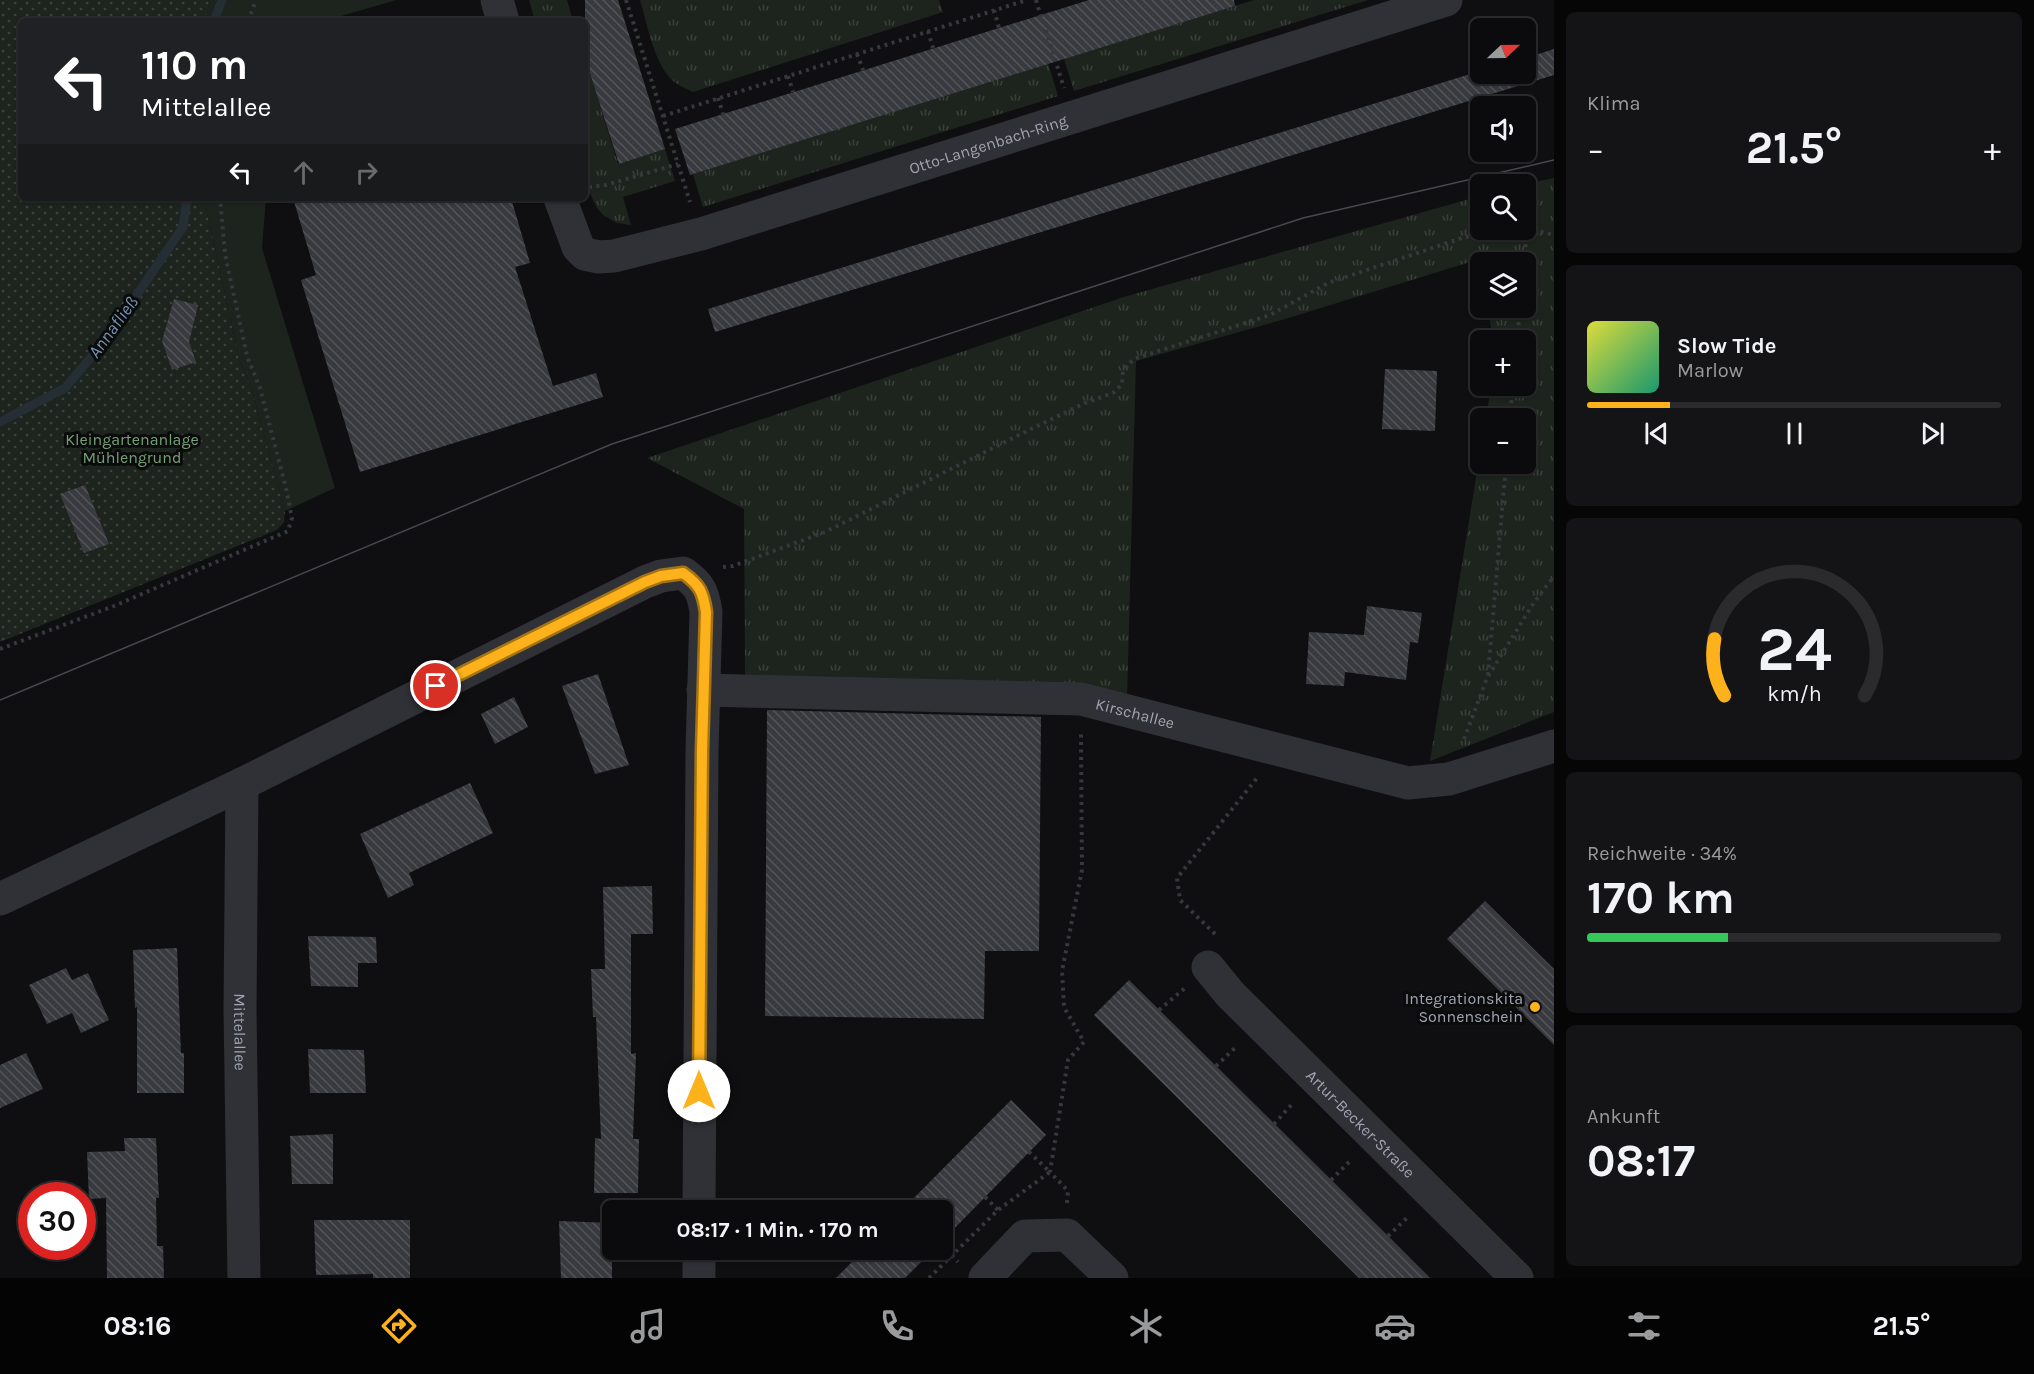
<!DOCTYPE html>
<html lang="de">
<head>
<meta charset="utf-8">
<style>
  body { margin:0; font-family:Karla,sans-serif; background:#141416; color:#f1f3f6; height:100vh; display:flex; flex-direction:column; font-size:22px; white-space:nowrap }
  * { box-sizing:border-box; margin:0 }
  p { font-size:20px; color:#9a9b9d }
  .icon { flex:none; width:33px; height:33px; fill:none; stroke:currentColor; stroke-width:2; stroke-linecap:round; stroke-linejoin:round }
  .map { position:relative; flex:1; overflow:hidden }
  .side { display:flex; flex-direction:column; gap:12px; padding:12px; background:#060607; width:480px }
  .side>* { flex:none }
  .top-card { position:absolute; left:18px; top:18px; width:570px; height:183px; border-radius:9px; box-shadow:0 2px 4px #0004,0 0 0 2px #2b2b2e; background:#202124; color:#fff; overflow:hidden }
  .needle { width:39px; rotate:68deg }
  .buttons { position:absolute; left:1470px; top:18px; display:grid; gap:12px }
  .buttons a { display:grid; place-items:center; width:66px; height:66px; border-radius:9px; background:#0b0b0d; box-shadow:0 2px 4px #0004,0 0 0 2px #2b2b2e; font-size:30px }
  .speed { position:absolute; left:18px; top:1182px; display:flex; gap:12px; font-size:30px; font-weight:700; text-align:center }
  .speed>* { display:grid; place-content:center; width:78px; height:78px; border-radius:50%; background:#0b0b0d; box-shadow:0 2px 4px #0004,0 0 0 2px #2b2b2e; line-height:1 }
  .speed .limit { border:9px solid #d22; background:#fff; color:#111 }
  .pin { position:absolute; display:grid; place-items:center; width:51px; height:51px; color:#fff; margin:-26px; border:3px solid #fff; border-radius:50%; box-shadow:0 2px 6px #0007 }
  .me { position:absolute; width:66px; margin:-33px; rotate:0deg; stroke-linejoin:round; filter:drop-shadow(0 0 4px #0008) }
  .turn { display:flex; align-items:center; gap:21px; height:126px; padding:0 24px; font-size:27px }
  .turn .icon { width:78px; height:78px; stroke-width:2.5 }
  .turn b { display:block; font-size:42px; line-height:51px }
  .lanes { display:flex; align-items:center; height:57px; padding:0 24px; background:#0003; justify-content:center; gap:30px; direction:ltr }
  .lanes .off { opacity:.35 }
  .big { font-size:45px; font-weight:700; line-height:1.1 }
  .side .card { flex:1; display:flex; flex-direction:column; justify-content:center; gap:9px; min-width:0; padding:0 21px; border-radius:9px; background:#141416 }
  .side .dial { align-items:center; gap:0 }
  .dial svg { height:156px; overflow:visible; fill:none; stroke:#2b2b2e; stroke-width:7; stroke-linecap:round; text-anchor:middle }
  .dial text { fill:#f1f3f6; stroke:none }
  .song { display:flex; align-items:center; gap:18px }
  .cover { width:72px; height:72px; border-radius:9px; background:linear-gradient(135deg,hsl(60 70% 55%),hsl(160 70% 35%)) }
  .played { height:6px; border-radius:3px; background:linear-gradient(90deg,#fdb21b 20%,#2b2b2e 20%) }
  .keys { display:flex; justify-content:space-around; direction:ltr }
  .heat { display:flex; justify-content:space-between; align-items:center; font-size:33px; direction:ltr }
  .charge { height:9px; border-radius:4px; background:linear-gradient(90deg,#34c759 34%,#2b2b2e 0) }
  .trip { position:absolute; left:602px; top:1200px; width:351px; height:60px; border-radius:9px; background:#0b0b0d; box-shadow:0 2px 4px #0004,0 0 0 2px #2b2b2e; font-weight:700; line-height:60px; text-align:center }
  .menu { display:flex; height:96px; justify-content:space-around; align-items:center; background:#040405; color:#9a9b9d }
  .menu .icon { width:42px; height:42px }
  .menu .active { color:#fdb21b }
  .menu b { font-size:27px; color:#f1f3f6 }
  main { display:flex; flex:1; min-height:0 }
  .map>svg:first-child { display:block }
  .grass { fill:url(#grass-tufts) }
  .park { fill:#1c241d }
  .garden { fill:url(#garden-dots) }
  .lines { fill:none; stroke-linecap:round; stroke-linejoin:round }
  .stream { stroke:#252e35; stroke-width:9 }
  .building { fill:url(#building-back-hatch) }
  .path { stroke:#36383d; stroke-width:4; stroke-dasharray:3 4.5; stroke-linecap:butt }
  .minor { stroke:#303136; stroke-width:33 }
  .tram { stroke:#47494f; stroke-width:1.5 }
  .route-casing { stroke:#a47412; stroke-width:15 }
  .route { stroke:#fdb21b; stroke-width:10 }
  .poi-dot { fill:#fdb21b; stroke:#0b0b0c; stroke-width:2 }
  .labels { text-anchor:middle; stroke-width:6; stroke-linejoin:round; paint-order:stroke }
  .street-label { font-size:16px; fill:#a0a5b3; stroke:#0b0b0c }
  .park-label { font-size:16px; fill:#75a078; stroke:#0b0b0c }
  .poi-label { font-size:16px; fill:#a0a5b3; stroke:#0b0b0c; text-anchor:end }
  .water-label { font-size:18px; font-style:italic; fill:#7394b1; stroke:#0b0b0c }
</style>
</head>
<body>
<main>
<div class="map">
<svg width="1554" height="1278" viewBox="0 0 1554 1278">
  <defs>
    <pattern id="grass-tufts" width="24" height="20" patternUnits="userSpaceOnUse" patternTransform="scale(1.5)"><rect width="24" height="20" fill="#1c241d"/><path d="M3 7l-1-3M5 7V3M7 7l1-3M15 17l-1-3M17 17v-4M19 17l1-3" fill="none" stroke="#3a413b"/></pattern>
    <pattern id="garden-dots" width="8" height="8" patternUnits="userSpaceOnUse" patternTransform="scale(1.5)"><rect width="8" height="8" fill="#1c241d"/><path d="M2 2h.1M6 6h.1" fill="none" stroke="#3a413b" stroke-width="1.8" stroke-linecap="round"/></pattern>
    <pattern id="building-back-hatch" width="6" height="6" patternUnits="userSpaceOnUse" patternTransform="scale(1.5)"><rect width="6" height="6" fill="#393a3f"/><path d="M-1 5l2 2M0 0l6 6M5-1l2 2" fill="none" stroke="#525458"/></pattern>
  </defs>
  <rect width="100%" height="100%" fill="#0f0f11"/>
  <g class="grass">
    <path d="M529,0H567L573,21H535Z"/>
    <path d="M640,0H939L943,12L693,92C685,88 675,84 669,77C653,58 647,23 640,0Z"/>
    <path d="M1254,0H1368L1074,91L1064,59Z"/>
    <path d="M585,58L618,164L665,149L675,181L623,197L631,225L617,223L603,215L597,208L585,183Z"/>
    <path d="M1048,63L1058,96L703,207L693,174Z"/>
    <path d="M1554,178V712L1430,761L1480,453V464H1526V418H1486L1491,386H1526V340H1493L1488,308H1526V262H1481L1480,259L1285,319L1136,361L1127,700L745,680L744,509L647,458L1124,297L1480,196V230H1526L1525,184Z"/>
  </g>
  <g class="park">
    <path d="M210,0H396L324,21H205Z"/>
    <path d="M204,198H266L262,248L335,488L285,511L251,387L240,362Z"/>
  </g>
  <path class="garden" d="M0,0H210L205,21H21V198H204L240,362L251,387L285,511L284,522L277,530L0,642Z"/>
  <g class="lines">
    <g class="stream">
      <path d="M214,21L222,0"/>
      <path d="M0,422L65,388L109,336L183,227L187,198"/>
    </g>
  </g>
  <g class="building">
    <path d="M585,0H618L665,149L619,164L585,58Z"/>
    <path d="M1089,0H1234L1235,6L690,175L675,129Z"/>
    <path d="M1554,49V75L715,332L708,309L1480,71V74H1526V58Z"/>
    <path d="M293,198H511L530,263L515,267L553,386L596,373L603,397L360,472L301,280L316,275Z"/>
    <path d="M174,299L198,305L189,342L196,362L172,370L162,341Z"/>
    <path d="M1385,369L1437,371L1435,431L1382,429Z"/>
    <path d="M85,485L109,544L84,553L60,494Z"/>
    <path d="M1367,606L1422,613L1418,643L1410,642L1406,680L1345,672L1344,686L1306,684L1309,632L1364,635Z"/>
    <path d="M598,674L629,765L595,774L562,686Z"/>
    <path d="M514,697L528,727L495,744L481,714Z"/>
    <path d="M767,710L1041,717L1039,951H985L984,1019L765,1016Z"/>
    <path d="M470,783L493,833L409,873L414,885L388,898L360,834Z"/>
    <path d="M652,886L653,934H631V1054L636,1053L633,1139H639L638,1193H594L595,1138L601,1139L596,1017H593L591,969H605L603,887Z"/>
    <path d="M1485,901L1554,969V1045L1447,939Z"/>
    <path d="M308,936L376,937L377,963H358V987L311,986Z"/>
    <path d="M177,948L181,1053H184V1093H137V1007L135,1008L133,950Z"/>
    <path d="M66,968L72,980L88,973L109,1020L81,1033L72,1013L47,1024L29,985Z"/>
    <path d="M1129,980L1388,1236L1430,1278H1359L1094,1015Z"/>
    <path d="M308,1049L364,1050L366,1093H310Z"/>
    <path d="M26,1053L43,1089L0,1108V1065Z"/>
    <path d="M1011,1100L1046,1135L942,1241V1210H902Z"/>
    <path d="M333,1134V1184H292L290,1136Z"/>
    <path d="M124,1138H156L159,1198H156L157,1246H163L164,1278H107L106,1198L89,1199L87,1152L125,1151Z"/>
    <path d="M314,1220H410V1278H373V1274L316,1275Z"/>
    <path d="M559,1221L612,1223V1278H561Z"/>
    <path d="M864,1250H933L905,1278H836Z"/>
  </g>
  <g class="lines">
    <g class="path">
      <path d="M626,0L690,202"/>
      <path d="M1036,0L1041,17"/>
      <path d="M994,10L999,28"/>
      <path d="M248,21L256,0"/>
      <path d="M1046,30L1064,88"/>
      <path d="M928,31L933,48"/>
      <path d="M857,54L863,70"/>
      <path d="M788,76L793,92"/>
      <path d="M718,98L723,114"/>
      <path d="M663,116L1027,0"/>
      <path d="M589,187L606,185L678,164"/>
      <path d="M1526,228L1554,235"/>
      <path d="M1524,262L1527,228"/>
      <path d="M1517,340L1520,308"/>
      <path d="M1510,418L1513,386"/>
      <path d="M723,567L733,566L825,532L1027,431L1085,403L1113,393L1122,384L1123,370L1134,359L1270,315L1328,283L1465,237L1516,230"/>
      <path d="M0,649L114,606L288,531L292,518L286,488L260,388L247,356L225,254L220,198"/>
      <path d="M1488,675L1506,464"/>
      <path d="M1464,739L1487,678L1533,604L1554,576"/>
      <path d="M1215,934L1180,900L1177,878L1257,778"/>
      <path d="M1159,1010L1185,988"/>
      <path d="M1216,1066L1237,1046"/>
      <path d="M1274,1124L1294,1102"/>
      <path d="M1331,1180L1352,1159"/>
      <path d="M985,1197L999,1211"/>
      <path d="M1067,1203L1068,1191L1050,1172L1068,1060L1084,1042L1064,1007L1062,971L1082,870L1081,733"/>
      <path d="M1388,1236L1409,1216"/>
      <path d="M942,1244L958,1262"/>
      <path d="M929,1278L998,1210L1050,1172L1029,1152"/>
    </g>
    <g class="minor">
      <path d="M497,0L503,21"/>
      <path id="s1" d="M560,198L578,247L585,254L599,257L614,256L701,234L1446,0"/>
      <path id="s2" d="M703,690L1081,699L1408,783L1449,779L1554,746"/>
      <path id="s3" d="M242,784L240,1009L244,1278"/>
      <path d="M0,899L242,784L645,582L661,576L683,573C700,585 703,592 706,612L702,751L699,1210"/>
      <path id="s4" d="M1208,967L1230,994L1517,1278"/>
      <path d="M699,1278V1250"/>
      <path d="M985,1278L1025,1236L1067,1235L1112,1278"/>
    </g>
    <path class="tram" d="M0,700L612,444L1303,218L1554,160"/>
  </g>
  <g class="lines">
    <defs>
      <path id="route" d="M436,686L645,582L661,576L683,573C700,585 703,592 706,612L702,751L699,1091"/>
    </defs>
    <use href="#route" class="route-casing"/>
    <use href="#route" class="route"/>
  </g>
  <circle class="poi-dot" cx="1535" cy="1007" r="6"/>
  <g class="labels">
    <g class="street-label">
      <text dy="6" stroke="none"><textPath href="#s1" startOffset="482">Otto-Langenbach-Ring</textPath></text>
      <text dy="6" stroke="none"><textPath href="#s2" startOffset="434">Kirschallee</textPath></text>
      <text dy="6" stroke="none"><textPath href="#s3" startOffset="248">Mittelallee</textPath></text>
      <text dy="6" stroke="none"><textPath href="#s4" startOffset="219">Artur-Becker-Straße</textPath></text>
    </g>
    <g class="park-label">
      <text x="132" y="445">Kleingartenanlage<tspan x="132" dy="18">Mühlengrund</tspan></text>
    </g>
    <g class="poi-label">
      <text x="1523" y="1004">Integrationskita<tspan x="1523" dy="18">Sonnenschein</tspan></text>
    </g>
    <g class="water-label">
      <text transform="translate(113 327) rotate(-54)" y="6">Annafließ</text>
    </g>
  </g>
</svg>
<div class="buttons">
<a><svg class="needle" viewBox="-14 -14 28 28"><path d="M0-13l5 13h-10z" fill="#e53935"/><path d="M0 13l5-13h-10z" fill="#9a9b9d"/></svg></a>
<a><svg class="icon" aria-label="sound" viewBox="0 0 24 24"><path d="M4 9h4l5-4v14l-5-4H4zM17 9q2 3 0 6"/></svg></a>
<a><svg class="icon" aria-label="search" viewBox="0 0 24 24"><circle cx="10" cy="10" r="6"/><path d="M15 15l6 6"/></svg></a>
<a><svg class="icon" aria-label="layers" viewBox="0 0 24 24"><path d="M12 4l9 5-9 5-9-5zM3 14l9 5 9-5"/></svg></a>
<a>+</a>
<a>−</a>
</div>
<div class="speed"><div class="limit">30</div></div>
<div class="pin" style="left:436px;top:686px;background:#d93025"><svg class="icon" aria-label="arrive" viewBox="0 0 24 24"><path d="M6 21V4h12l-3 4 3 4H6"/></svg></div>
<svg class="me" style="left:699px;top:1091px" viewBox="-20 -20 40 40"><circle r="19" fill="#fff"/><path d="M0-13L10 11 0 6-10 11z" fill="#fdb21b"/></svg>
<div class="trip">08:17 · 1 Min. · 170 m</div>
<div class="top-card">
<div class="turn"><svg class="icon" aria-label="left" viewBox="0 0 24 24"><path d="M17 20v-9H6M10 6l-5 5 5 5"/></svg><div><b>110 m</b>Mittelallee</div></div>
<div class="lanes"><svg class="icon" aria-label="left" viewBox="0 0 24 24"><path d="M17 20v-9H6M10 6l-5 5 5 5"/></svg><svg class="icon off" aria-label="ahead" viewBox="0 0 24 24"><path d="M12 20V5M6 11l6-6 6 6"/></svg><svg class="icon off" aria-label="right" viewBox="0 0 24 24"><path d="M7 20v-9h11M14 6l5 5-5 5"/></svg></div>
</div>
</div>
<section class="side">
<div class="card"><p>Klima</p>
<div class="heat"><a>−</a><b class="big">21.5°</b><a>+</a></div>
</div>
<div class="card">
<div class="song"><i class="cover"></i><div><b>Slow Tide</b><p>Marlow</p></div></div>
<div class="played"></div>
<div class="keys"><svg class="icon" aria-label="previous" viewBox="0 0 24 24"><path d="M18 5L8 12l10 7zM5 5v14"/></svg><svg class="icon" aria-label="pause" viewBox="0 0 24 24"><path d="M8 5v14M16 5v14"/></svg><svg class="icon" aria-label="next" viewBox="0 0 24 24"><path d="M6 5l10 7-10 7zM19 5v14"/></svg></div>
</div>
<div class="card dial"><svg viewBox="0 0 100 80">
<path d="M14 69A42 42 0 1 1 86 69"/>
<path d="M14 69A42 42 0 0 1 9 40" stroke="#fdb21b"/>
<text x="50" y="56" font-size="32" font-weight="700">24</text>
<text x="50" y="72" font-size="11">km/h</text>
</svg></div>
<div class="card"><p>Reichweite · 34%</p><b class="big">170 km</b><div class="charge"></div></div>
<div class="card"><p>Ankunft</p><b class="big">08:17</b></div>
</section>
</main>
<nav class="menu">
<b>08:16</b>
<svg class="icon active" aria-label="directions" viewBox="0 0 24 24"><path d="M12 3l9 9-9 9-9-9zM9 14v-3h6M13 9l2 2-2 2"/></svg>
<svg class="icon" aria-label="music" viewBox="0 0 24 24"><path d="M9 18V5l10-2v13"/><circle cx="6" cy="18" r="3"/><circle cx="16" cy="16" r="3"/></svg>
<svg class="icon" aria-label="phone" viewBox="0 0 24 24"><path d="M5 4h4l2 5-3 2q2 4 5 5l2-3 5 2v4C11 20 4 13 5 4z"/></svg>
<svg class="icon" aria-label="climate" viewBox="0 0 24 24"><path d="M12 3v18M4 7l16 10M4 17L20 7"/></svg>
<svg class="icon" aria-label="car" viewBox="0 0 24 24"><path d="M5 17H2v-5l4-1 3-4h7l3 4 3 1v5h-3M9 17h6M6 11h13"/><circle cx="7" cy="17" r="2"/><circle cx="17" cy="17" r="2"/></svg>
<svg class="icon" aria-label="filters" viewBox="0 0 24 24"><path d="M4 7h16M4 17h16"/><circle cx="9" cy="7" r="2"/><circle cx="15" cy="17" r="2"/></svg>
<b>21.5°</b>
</nav>
</body>
</html>
